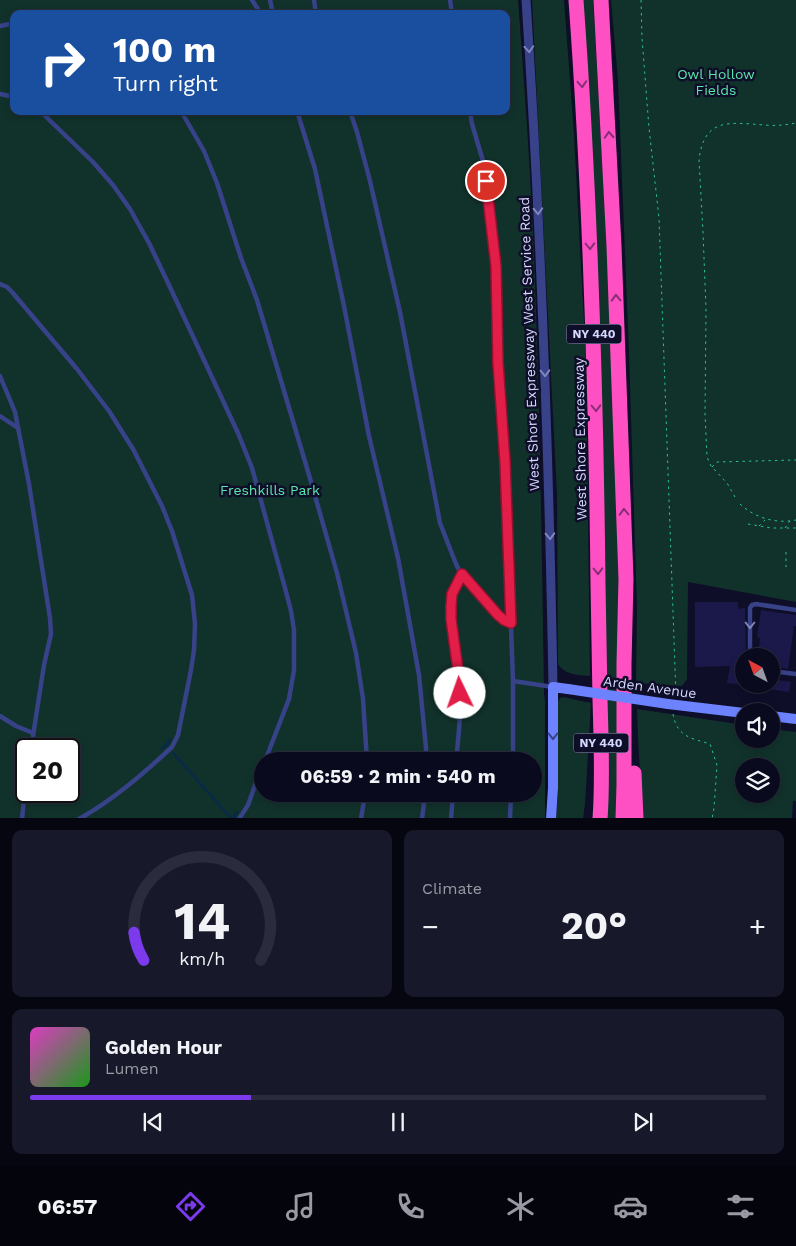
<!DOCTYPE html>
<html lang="en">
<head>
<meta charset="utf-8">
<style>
  body { margin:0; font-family:"Work Sans",sans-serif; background:#18182b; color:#f1f3f6; height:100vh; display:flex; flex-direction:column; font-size:19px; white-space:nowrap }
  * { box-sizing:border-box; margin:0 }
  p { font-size:16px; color:#999aa4 }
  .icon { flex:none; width:28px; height:28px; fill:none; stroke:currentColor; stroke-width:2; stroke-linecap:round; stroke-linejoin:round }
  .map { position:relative; height:818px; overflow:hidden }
  .side { display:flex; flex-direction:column; gap:12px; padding:12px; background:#060610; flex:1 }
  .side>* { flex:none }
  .guide { position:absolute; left:10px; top:10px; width:500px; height:105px; border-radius:10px; box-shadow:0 2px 8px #0003,0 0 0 1px #2a2b3c; background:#1a4fa0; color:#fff; overflow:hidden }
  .needle { width:32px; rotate:319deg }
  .controls { position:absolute; left:735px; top:648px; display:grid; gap:10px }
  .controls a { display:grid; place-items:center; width:45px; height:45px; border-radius:50%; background:#0a0a1e; box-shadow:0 2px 8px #0003,0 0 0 1px #2a2b3c; font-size:25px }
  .speed { position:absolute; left:15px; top:738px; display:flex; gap:10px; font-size:25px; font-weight:700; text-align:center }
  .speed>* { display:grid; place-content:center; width:65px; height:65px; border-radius:50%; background:#0a0a1e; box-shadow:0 2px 8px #0003,0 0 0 1px #2a2b3c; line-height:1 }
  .speed .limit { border:2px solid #111; border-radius:8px; background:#fff; color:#111 }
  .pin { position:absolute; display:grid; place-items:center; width:42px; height:42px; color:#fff; margin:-21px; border:2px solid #fff; border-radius:50%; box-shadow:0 1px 5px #0007 }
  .me { position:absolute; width:55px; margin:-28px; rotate:357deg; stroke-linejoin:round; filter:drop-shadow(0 0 4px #0008) }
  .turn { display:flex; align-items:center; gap:18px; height:105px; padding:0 20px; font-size:22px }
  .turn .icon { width:65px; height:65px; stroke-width:2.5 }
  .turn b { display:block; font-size:35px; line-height:42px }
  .big { font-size:38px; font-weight:700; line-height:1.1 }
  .side .tile { flex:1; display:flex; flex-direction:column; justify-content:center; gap:8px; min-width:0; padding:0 18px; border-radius:10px; background:#18182b }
  .side .dial { align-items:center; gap:0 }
  .dial svg { height:130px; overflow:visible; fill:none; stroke:#2a2b3c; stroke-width:7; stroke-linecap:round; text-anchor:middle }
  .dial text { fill:#f1f3f6; stroke:none }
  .song { display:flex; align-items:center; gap:15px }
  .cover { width:60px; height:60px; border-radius:8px; background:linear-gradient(135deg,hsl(310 70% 55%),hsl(120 70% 35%)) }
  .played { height:5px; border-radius:2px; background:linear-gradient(90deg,#7c3aed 30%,#2a2b3c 30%) }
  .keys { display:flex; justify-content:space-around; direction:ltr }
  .heat { display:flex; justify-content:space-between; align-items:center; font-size:28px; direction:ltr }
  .side .tiles { flex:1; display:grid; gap:12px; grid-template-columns:1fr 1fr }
  .tile:last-child { grid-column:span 2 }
  .trip { position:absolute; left:254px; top:752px; width:288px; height:50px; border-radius:25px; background:#0a0a1e; box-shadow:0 2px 8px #0003,0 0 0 1px #2a2b3c; font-weight:700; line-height:50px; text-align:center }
  .tabs { display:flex; height:80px; justify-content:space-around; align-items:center; background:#04040c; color:#999aa4 }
  .tabs .icon { width:35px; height:35px }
  .tabs .current { color:#7c3aed }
  .tabs b { font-size:22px; color:#f1f3f6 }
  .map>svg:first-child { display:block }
  .green { fill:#11322b; fill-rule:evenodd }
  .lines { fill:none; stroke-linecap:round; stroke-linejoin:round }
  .stream { stroke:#082a48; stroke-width:2.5 }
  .building { fill:#1b194a }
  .path { stroke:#29bf9c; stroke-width:1; stroke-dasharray:2.5 4; stroke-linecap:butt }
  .lane { stroke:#374289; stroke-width:4.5 }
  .street { stroke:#374289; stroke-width:9 }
  .secondary { stroke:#6c82ff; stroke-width:10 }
  .highway { stroke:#ff50c3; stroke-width:15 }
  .secondary-bridge { stroke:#6c82ff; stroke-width:10 }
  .oneway { stroke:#7e86be }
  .oneway2 { stroke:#862f76 }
  .oneway3 { stroke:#384289 }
  .route-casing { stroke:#92132f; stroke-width:12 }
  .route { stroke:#e11d48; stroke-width:9 }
  .labels { text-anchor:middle; stroke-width:5; stroke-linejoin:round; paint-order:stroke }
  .shield { fill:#0e0e28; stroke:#999bbe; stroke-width:1 }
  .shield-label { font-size:12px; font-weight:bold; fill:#d5d8ff }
  .park-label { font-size:14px; fill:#5be6ab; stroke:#0e0e28 }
  .street-label { font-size:14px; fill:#d5d8ff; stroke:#0e0e28 }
</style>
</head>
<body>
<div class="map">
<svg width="796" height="819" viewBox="0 0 796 819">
  <rect width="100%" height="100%" fill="#0e0e28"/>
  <g class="green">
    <path d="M0,0H518C525,94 532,189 535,284C540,420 542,556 544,693L545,702V818L0,819ZM14,14H506V111H14ZM26,749H69V791H26ZM262,761H532V794H262Z"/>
    <path d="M532,0H564L574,135L586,360L590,676C578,675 565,675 558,664L557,494Z"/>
    <path d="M579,0H593L610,300L620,585L618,819L605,818Z"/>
    <path d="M611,0H796V602L688,582L687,679L682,686L636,683L637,607L629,353L618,80Z"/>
    <path d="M564,697L581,701L591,703L585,804L583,818L556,819L558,796L557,703L560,698Z"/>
    <path d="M637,709L744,725V739H771V729L796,732V801H793L792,818H642C641,782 638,746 637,709ZM744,766H771V794H744Z"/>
  </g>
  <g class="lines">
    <g class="stream">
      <path d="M162,749L168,743L170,739"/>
      <path d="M173,753L232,819"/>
      <path d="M232,819L237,812"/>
    </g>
  </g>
  <g class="building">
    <path d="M695,602H738V609L745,608L746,656H744V659H739V676L744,677V685L727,683L730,666L695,667Z"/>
    <path d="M761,610L796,615V626H794L788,669L771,667V656H758L760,638L757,637Z"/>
    <path d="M771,679L791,682L789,692L756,687V684H771Z"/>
  </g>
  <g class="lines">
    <g class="path">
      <path d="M641,0L642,38L649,128L659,218L676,696"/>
      <path d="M712,467L717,462L796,460"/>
      <path d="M735,497L727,483L711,466L707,457L705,413L706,309L703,232L699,160C704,116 731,123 765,125C776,126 786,125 796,123"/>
      <path d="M740,504C755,518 776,524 796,520"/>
      <path d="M748,524L771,528H796"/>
      <path d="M759,526L765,520"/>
      <path d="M785,528L790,521"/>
      <path d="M786,552V567"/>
      <path d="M673,714C677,737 691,738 710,744L717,765L714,808L712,819"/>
    </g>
    <g class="lane">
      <path d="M252,0L261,14"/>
      <path d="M270,0L273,14"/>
      <path d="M314,0L316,14"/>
      <path d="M450,0L452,14"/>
      <path d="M0,26L14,23"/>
      <path d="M0,94L14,97"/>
      <path d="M40,111L93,162L113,185L130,209L149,243L169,285L238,433L252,468L285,588L291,611L294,630V670L289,699L265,761"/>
      <path d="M181,111L204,151L217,183L241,258L257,300L309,475L337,573L356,653L363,699L367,761"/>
      <path d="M297,111L315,169L344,306L369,436L398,558L419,675L426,748V761"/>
      <path d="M350,111L357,132L370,181L400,312L440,523L456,564L460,572L498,615L511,623"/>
      <path d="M470,111L472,124L483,161L489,200L496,266L499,363L505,462L513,681V761"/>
      <path d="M0,284L7,287L12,292L77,369L109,411L133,449L162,506L172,531L192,595L195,624L194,650L191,670L178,735L172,747C143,774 113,800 79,819"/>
      <path d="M0,376L15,412L29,484L50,618L51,634L44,665L31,749"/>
      <path d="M0,416L18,428"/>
      <path d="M750,656V608L752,605L756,604L796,610"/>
      <path d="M771,671L796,674"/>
      <path d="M513,681L553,687"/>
      <path d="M0,716L16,726L33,733"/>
      <path d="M456,761C459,733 462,705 459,676C457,652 447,618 452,595C454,588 458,581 462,574"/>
      <path d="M22,819L26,780"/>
      <path d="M239,819L248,805L262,766"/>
      <path d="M361,819L365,794"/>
      <path d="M422,819L425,794"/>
      <path d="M451,819L453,794"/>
      <path d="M510,819L511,794"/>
    </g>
    <path class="street" d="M526,0C541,229 549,458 553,687"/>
    <g class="secondary">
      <path d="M668,704L744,713"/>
      <path d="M771,716L796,719"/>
      <path d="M551,819L553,788V687L568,689"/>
    </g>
    <g class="highway">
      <path d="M576,0C590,194 596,389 598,584C599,622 599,661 600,699C601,739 603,779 600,819"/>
      <path d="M601,0L614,246L626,579L624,664V785L623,819"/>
      <path d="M634,773L636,819"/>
    </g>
    <path class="secondary-bridge" d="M568,689L668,704"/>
  </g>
  <defs><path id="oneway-chevron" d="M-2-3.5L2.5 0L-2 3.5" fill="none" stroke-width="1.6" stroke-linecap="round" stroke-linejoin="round" transform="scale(1.25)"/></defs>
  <g class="oneway">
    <use href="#oneway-chevron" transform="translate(529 49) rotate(86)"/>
    <use href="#oneway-chevron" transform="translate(538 211) rotate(87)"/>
    <use href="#oneway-chevron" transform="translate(545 373) rotate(88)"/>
    <use href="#oneway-chevron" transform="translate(550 536) rotate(88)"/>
    <use href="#oneway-chevron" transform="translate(750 625) rotate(90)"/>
  </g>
  <g class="oneway2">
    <use href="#oneway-chevron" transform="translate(582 84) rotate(86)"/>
    <use href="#oneway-chevron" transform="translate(609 135) rotate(-93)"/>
    <use href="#oneway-chevron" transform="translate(590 246) rotate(88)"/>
    <use href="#oneway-chevron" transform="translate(616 298) rotate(-92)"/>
    <use href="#oneway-chevron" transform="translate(596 408) rotate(88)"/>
    <use href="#oneway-chevron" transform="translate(624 512) rotate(-92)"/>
    <use href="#oneway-chevron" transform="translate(598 571) rotate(89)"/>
  </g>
  <use class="oneway3" href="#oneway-chevron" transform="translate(553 736) rotate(90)"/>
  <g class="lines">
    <defs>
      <path id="route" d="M460,693L459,677L451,619V606L452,594L462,574L498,615L504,620L511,623L505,462L498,363L496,266L486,181"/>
    </defs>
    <use href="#route" class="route-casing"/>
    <use href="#route" class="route"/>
  </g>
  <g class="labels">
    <g class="shield">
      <rect x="566.5" y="324.5" width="55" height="19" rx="4"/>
      <rect x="573.5" y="733.5" width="55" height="19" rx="4"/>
    </g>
    <g class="shield-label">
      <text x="594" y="338">NY 440</text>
      <text x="601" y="747">NY 440</text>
    </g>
    <g class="park-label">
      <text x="716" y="79">Owl Hollow<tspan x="716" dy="16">Fields</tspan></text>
      <text x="270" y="495">Freshkills Park</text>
    </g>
    <g class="street-label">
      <text transform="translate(529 344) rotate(-92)" y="5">West Shore Expressway West Service Road</text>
      <text transform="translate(580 439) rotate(-91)" y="5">West Shore Expressway</text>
      <text transform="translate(650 687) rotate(8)" y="5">Arden Avenue</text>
    </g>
  </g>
</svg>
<div class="controls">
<a><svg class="needle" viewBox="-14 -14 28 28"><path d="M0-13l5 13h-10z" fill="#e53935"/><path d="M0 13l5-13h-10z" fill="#999aa4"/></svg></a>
<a><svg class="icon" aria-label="sound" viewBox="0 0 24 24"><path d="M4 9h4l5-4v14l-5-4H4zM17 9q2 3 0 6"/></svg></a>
<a><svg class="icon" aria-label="layers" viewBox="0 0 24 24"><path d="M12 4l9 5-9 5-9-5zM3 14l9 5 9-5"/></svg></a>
</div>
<div class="speed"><div class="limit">20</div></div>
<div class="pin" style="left:486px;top:181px;background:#d93025"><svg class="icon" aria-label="arrive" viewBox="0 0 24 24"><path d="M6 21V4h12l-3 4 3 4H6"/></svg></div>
<svg class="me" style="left:460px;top:693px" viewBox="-20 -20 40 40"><circle r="19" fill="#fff"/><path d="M0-13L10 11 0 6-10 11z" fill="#e11d48"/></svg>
<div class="trip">06:59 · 2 min · 540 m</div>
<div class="guide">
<div class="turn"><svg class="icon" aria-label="right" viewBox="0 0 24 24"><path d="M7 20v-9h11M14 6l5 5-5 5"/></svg><div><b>100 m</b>Turn right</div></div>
</div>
</div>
<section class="side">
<div class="tiles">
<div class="tile dial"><svg viewBox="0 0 100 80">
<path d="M14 69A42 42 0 1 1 86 69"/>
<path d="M14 69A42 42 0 0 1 8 52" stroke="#7c3aed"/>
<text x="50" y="56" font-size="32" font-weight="700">14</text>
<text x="50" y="72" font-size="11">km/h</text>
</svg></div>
<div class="tile"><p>Climate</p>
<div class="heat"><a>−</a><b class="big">20°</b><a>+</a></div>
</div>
<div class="tile">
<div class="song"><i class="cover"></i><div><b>Golden Hour</b><p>Lumen</p></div></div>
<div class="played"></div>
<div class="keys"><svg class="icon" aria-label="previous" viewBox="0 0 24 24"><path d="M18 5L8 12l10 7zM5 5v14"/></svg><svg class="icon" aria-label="pause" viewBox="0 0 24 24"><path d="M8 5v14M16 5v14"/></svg><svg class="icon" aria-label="next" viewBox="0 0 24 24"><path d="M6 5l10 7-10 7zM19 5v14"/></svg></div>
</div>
</div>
</section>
<nav class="tabs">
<b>06:57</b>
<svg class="icon current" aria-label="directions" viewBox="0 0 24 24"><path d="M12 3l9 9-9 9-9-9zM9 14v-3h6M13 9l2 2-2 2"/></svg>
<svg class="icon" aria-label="music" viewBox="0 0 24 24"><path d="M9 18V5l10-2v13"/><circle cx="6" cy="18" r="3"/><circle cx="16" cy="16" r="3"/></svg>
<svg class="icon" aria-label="phone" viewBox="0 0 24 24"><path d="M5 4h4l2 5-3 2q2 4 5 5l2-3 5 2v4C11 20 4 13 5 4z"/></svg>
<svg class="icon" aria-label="climate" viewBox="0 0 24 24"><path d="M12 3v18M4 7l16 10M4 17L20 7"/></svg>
<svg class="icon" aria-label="car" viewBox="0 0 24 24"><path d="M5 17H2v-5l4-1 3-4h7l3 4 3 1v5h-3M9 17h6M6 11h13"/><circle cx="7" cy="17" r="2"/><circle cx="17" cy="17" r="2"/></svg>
<svg class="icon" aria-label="filters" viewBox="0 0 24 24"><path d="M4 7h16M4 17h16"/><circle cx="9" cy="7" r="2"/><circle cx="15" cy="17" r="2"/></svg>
</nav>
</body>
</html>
